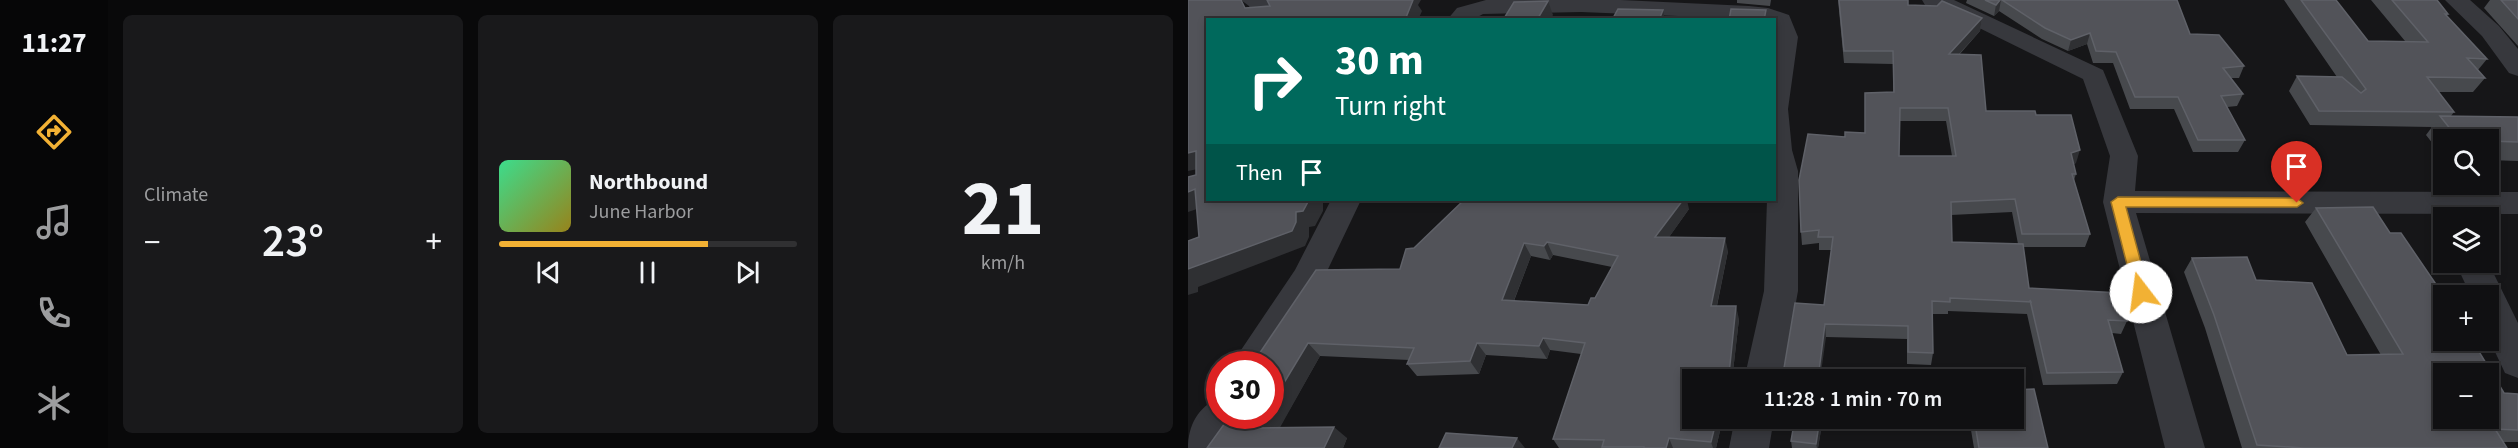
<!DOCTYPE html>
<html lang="en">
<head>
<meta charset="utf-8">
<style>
  body { margin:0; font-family:"Source Sans 3",sans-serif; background:#19191b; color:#f1f3f6; height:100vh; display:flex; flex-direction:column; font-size:22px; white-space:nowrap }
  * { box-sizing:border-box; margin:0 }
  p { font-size:20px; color:#9c9d9f }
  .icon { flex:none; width:33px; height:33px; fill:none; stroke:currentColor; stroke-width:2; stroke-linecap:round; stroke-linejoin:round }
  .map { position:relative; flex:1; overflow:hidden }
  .side { display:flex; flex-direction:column; gap:15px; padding:15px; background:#09090a; width:1080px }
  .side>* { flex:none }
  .guide { position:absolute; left:18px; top:18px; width:570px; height:183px; border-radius:0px; box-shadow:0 3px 9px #0003,0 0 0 2px #303032; background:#00695c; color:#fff; overflow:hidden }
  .tools { position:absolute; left:1245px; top:129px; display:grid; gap:12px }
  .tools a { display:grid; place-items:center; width:66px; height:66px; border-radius:0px; background:#101012; box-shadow:0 3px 9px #0003,0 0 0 2px #303032; font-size:30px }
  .speed { position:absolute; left:18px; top:351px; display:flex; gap:12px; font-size:30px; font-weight:700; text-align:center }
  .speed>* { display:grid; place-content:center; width:78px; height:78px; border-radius:50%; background:#101012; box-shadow:0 3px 9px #0003,0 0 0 2px #303032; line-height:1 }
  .speed .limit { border:9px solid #d22; background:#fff; color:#111 }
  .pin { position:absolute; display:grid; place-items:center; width:51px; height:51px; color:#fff; margin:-62px -26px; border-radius:50% 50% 50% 0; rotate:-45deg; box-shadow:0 0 6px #0007 }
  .pin .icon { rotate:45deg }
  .me { position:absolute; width:66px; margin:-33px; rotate:345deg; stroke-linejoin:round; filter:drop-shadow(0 0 4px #0008) }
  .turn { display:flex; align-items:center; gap:21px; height:126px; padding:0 30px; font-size:27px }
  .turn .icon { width:78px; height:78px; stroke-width:2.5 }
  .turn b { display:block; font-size:42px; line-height:51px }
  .then { display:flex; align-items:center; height:57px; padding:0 30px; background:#0003; gap:12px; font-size:22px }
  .big { font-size:45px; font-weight:600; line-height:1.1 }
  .side .card { flex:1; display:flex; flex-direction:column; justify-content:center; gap:9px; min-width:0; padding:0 21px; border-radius:9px; background:#19191b }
  .side .dial { align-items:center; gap:0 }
  .dial b { font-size:78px; line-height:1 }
  .song { display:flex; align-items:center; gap:18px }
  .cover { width:72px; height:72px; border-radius:9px; background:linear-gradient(135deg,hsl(150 70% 55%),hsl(50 70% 35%)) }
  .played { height:6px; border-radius:3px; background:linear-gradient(90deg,#f2b134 70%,#303032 70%) }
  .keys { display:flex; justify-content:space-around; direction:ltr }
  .heat { display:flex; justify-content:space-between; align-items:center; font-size:33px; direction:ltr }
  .side .tiles { flex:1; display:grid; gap:15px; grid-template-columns:repeat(3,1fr) }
  .trip { position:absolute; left:494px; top:369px; width:342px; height:60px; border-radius:0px; background:#101012; box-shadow:0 3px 9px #0003,0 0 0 2px #303032; font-weight:600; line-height:60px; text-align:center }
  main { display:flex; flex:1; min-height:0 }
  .dock { display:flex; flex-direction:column; width:108px; justify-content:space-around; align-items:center; background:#060607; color:#9c9d9f }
  .dock .icon { width:42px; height:42px }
  .dock .selected { color:#f2b134 }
  .dock b { font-size:27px; color:#f1f3f6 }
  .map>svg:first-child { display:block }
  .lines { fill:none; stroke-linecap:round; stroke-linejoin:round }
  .street { fill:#37383d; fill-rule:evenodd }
  .wall { fill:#47494d; fill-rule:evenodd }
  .shaded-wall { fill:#2f3033 }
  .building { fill:#525359; stroke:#5f6168; stroke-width:1.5; fill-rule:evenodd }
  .route { fill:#f2b134; stroke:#9d7322; stroke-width:1.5 }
</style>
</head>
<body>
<main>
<nav class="dock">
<b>11:27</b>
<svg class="icon selected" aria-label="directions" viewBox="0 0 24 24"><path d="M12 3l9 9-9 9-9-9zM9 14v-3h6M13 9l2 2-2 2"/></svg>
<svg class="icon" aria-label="music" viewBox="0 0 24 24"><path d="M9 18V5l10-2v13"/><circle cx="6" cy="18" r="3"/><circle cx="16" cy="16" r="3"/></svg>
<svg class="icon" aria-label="phone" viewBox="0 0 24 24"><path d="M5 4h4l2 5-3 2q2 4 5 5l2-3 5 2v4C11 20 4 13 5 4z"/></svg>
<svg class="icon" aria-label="climate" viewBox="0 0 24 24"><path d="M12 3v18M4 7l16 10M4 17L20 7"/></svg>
</nav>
<section class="side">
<div class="tiles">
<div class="card"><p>Climate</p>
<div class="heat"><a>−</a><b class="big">23°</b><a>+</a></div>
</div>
<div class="card">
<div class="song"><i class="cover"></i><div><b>Northbound</b><p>June Harbor</p></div></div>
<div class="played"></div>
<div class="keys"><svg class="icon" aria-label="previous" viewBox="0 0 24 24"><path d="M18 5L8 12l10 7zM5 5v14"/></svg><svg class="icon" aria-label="pause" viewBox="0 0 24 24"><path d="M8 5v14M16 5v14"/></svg><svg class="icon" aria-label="next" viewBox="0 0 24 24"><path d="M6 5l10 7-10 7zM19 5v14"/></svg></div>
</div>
<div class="card dial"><b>21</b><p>km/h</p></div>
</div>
</section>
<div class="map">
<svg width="1330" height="448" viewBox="0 0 1330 448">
  <rect width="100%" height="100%" fill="#161618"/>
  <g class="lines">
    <g class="street">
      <path d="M53,0H81L90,20H67L61,6Z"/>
      <path d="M298,0H433L561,6L580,8L601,15L610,37L600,109L604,150L610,171V291L594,380H556L576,291L579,200H586V20L393,12L295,14L284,20H259L269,8Z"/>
      <path d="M734,0H766L915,70L950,156L947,191L1330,192V214L948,213L1017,448H977L915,202L922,156L895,79L773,19L737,5Z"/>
      <path d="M1257,0H1282L1311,26L1330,49V76L1321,73L1294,36Z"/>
      <path d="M143,200H173L131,288L82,367V364H46L51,353L107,270Z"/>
      <path d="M1267,262H1300L1330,323V378L1317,373L1300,337V296H1283Z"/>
      <path d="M32,398V416H52L34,448H0C0,426 10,406 32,398Z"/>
      <path d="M547,418H586L581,448H541Z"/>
    </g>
  </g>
  <g class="wall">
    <path d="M549,0H583L582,6L549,3Z"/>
    <path d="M650,0H720V5L794,18L792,31L771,55L798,111L848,115L888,163L885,164L888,174L886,180L902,234L897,247H835L841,288L939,321L933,334L924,333L935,372L929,384L855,385L839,314L760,311V314H744L745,353L743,365L719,364V339L638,337L594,380L636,305L643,250H631V243L614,245L613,232L657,137L677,133L705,92V64L656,63ZM711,121H758L764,156H711ZM824,212L830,244L764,242L763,215Z"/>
    <path d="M779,0H989L1002,34L1056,66L1051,78H1043L1055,94L1049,106L1039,107L1057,140L1050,152H1005L986,109H942L925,63H905L899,44L880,51L854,39L811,11L806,16L778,3Z"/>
    <path d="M1096,0H1148L1180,41H1217L1183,0H1249L1260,14L1259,16L1299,59L1290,70L1297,78L1285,92H1250L1266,112L1263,116L1330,117V161L1300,160V140H1256V158L1238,135L1244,127L1122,125L1101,91L1109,76L1149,77Z"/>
    <path d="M1302,0H1330V46L1296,8Z"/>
    <path d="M1128,208L1202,233L1316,393L1330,394V442H1315L1319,448H1054L1017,328L996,272L1004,258L1068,280L1159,355H1193L1117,222Z"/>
    <path d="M501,209L481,237L540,251L529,306L551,319L544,380H504V418H535L528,448H371L365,439L393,354L362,350L359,359L298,355L291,374L229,376L219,364L221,360L132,356L91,428L159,438L155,448H19L82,364H66L65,363L212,269L218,249ZM365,255L424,267L407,298L400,305L326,301L343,256L362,260Z"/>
    <path d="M588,418H635L630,448H604L603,441L605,428L590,426Z"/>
    <path d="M781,418H825L860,448H786Z"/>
  </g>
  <g class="shaded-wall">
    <path d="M221,0H233L230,5L234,11L230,20H217Z"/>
    <path d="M813,0L811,11L806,16L808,5Z"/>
    <path d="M360,1L365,15L362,20H349Z"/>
    <path d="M475,10L477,20H471Z"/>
    <path d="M794,18L792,31L759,67L761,54Z"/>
    <path d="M902,33L899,44L880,51L883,40Z"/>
    <path d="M892,150L888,163L879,166L883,153Z"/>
    <path d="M8,151L20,167L0,171V153Z"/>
    <path d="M7,189L21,205L0,212V192Z"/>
    <path d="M121,200H141L135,203V211L127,226L121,227V237L117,246L10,287V292L0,295V269L108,212Z"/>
    <path d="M495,200H499L501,209L472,250L467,237Z"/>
    <path d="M537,238L540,251L526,319L523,306Z"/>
    <path d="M359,242L365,255L362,260L356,246Z"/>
    <path d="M336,243L343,256L321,313L314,300Z"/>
    <path d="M548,306L551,319L544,380H539Z"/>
    <path d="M637,324L638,337L632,380H630Z"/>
    <path d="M355,338L362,350L359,359L351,346Z"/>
    <path d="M120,343L132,356L85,440L70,428L77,416H82V406Z"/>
    <path d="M289,343L298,355L291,374L282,361Z"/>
    <path d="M529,418H535L528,448H525L523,442Z"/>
    <path d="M632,418H635L630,448H629L628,444Z"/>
    <path d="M146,427L159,438L155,448H136Z"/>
    <path d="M329,438L337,448H324Z"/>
    <path d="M481,438L485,448H478Z"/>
  </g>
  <g class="building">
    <path d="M0,0H53L57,8L82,6L79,0H225L217,20H20V200H121L115,211L108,212V222L104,231L0,269V241L11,237L7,189L0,192V177L8,175V151L0,153Z"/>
    <path d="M651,0H720V5L749,6L754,1L794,18L761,54L793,55L798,111H847L848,115H883L892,150L883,153L888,174H884L902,234H834L827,199L763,202L764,242L835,244L841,288L933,293L939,321L920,320L935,372L859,373L842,300L843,302L762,298V302L744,301L745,353L720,352V326L637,324L630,379L638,380H594L607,303L636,305L645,237H630L631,230L613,232L611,180L620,134L657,137V132L677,133V93L706,92L705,51H656ZM712,108H760L768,156H711Z"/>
    <path d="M797,0H812L808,5Z"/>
    <path d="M814,0H989L1002,34L1031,35L1056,66L1035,68L1055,94L1033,96L1057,140H1010L990,97H947L928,52L908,51L902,33L883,40L857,28Z"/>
    <path d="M1113,0H1148L1180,41L1240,42L1204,0H1249L1260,14H1257L1299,59L1279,58L1297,78L1239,77L1266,112L1131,111L1109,76L1154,77L1173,93L1178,89Z"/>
    <path d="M1313,0H1330V19Z"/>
    <path d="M360,1L349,20H315L326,2Z"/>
    <path d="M430,9L475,10L471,20H424Z"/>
    <path d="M543,9L578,10L576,20H541Z"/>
    <path d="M1252,116L1330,117V142L1300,141V140H1271Z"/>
    <path d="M276,200H495L467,237L537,238L523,306H548L541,374L539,380H504V418H529L523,442L481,438L478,448H456V447H414L416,440L365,439L397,343L355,338L351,346L289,343L282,361L219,364L226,348L120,343L82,406V364H72L73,363H65L128,270L212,269L218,249L226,248ZM359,242L430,256L407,298H403L400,305L314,300L336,243L356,246Z"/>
    <path d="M1185,207L1202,233H1213L1256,296V340H1284L1316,393L1330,394V430L1307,429L1319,448H1116L1069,445L1026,315L1004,258L1059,257L1068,280L1124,283L1159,355L1215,354L1128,208ZM1256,374H1300V418H1256Z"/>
    <path d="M846,389L860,448H791L786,418H825V390Z"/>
    <path d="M42,416H77L70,428L146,427L136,448H19Z"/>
    <path d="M607,418H632L628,444L603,441Z"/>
    <path d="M258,433L329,438L324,448H251Z"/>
  </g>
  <path class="route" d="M930,197L1109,198L1115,203L1109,207H938L961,292L953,298L946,292L923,202Z"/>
</svg>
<div class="tools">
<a><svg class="icon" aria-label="search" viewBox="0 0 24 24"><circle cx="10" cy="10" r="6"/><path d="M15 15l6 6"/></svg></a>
<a><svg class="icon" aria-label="layers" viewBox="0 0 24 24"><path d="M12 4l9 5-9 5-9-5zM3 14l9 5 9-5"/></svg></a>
<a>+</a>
<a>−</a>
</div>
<div class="speed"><div class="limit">30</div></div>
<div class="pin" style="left:1109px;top:203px;background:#d93025"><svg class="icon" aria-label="arrive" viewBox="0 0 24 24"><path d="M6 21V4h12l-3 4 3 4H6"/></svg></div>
<svg class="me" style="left:953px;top:292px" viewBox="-20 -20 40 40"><circle r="19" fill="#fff"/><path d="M0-13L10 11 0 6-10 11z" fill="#f2b134"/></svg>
<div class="trip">11:28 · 1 min · 70 m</div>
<div class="guide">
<div class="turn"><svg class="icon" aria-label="right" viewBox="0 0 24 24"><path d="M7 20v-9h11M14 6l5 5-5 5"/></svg><div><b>30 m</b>Turn right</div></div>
<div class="then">Then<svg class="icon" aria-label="arrive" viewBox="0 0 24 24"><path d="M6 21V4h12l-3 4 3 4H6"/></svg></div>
</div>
</div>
</main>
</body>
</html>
